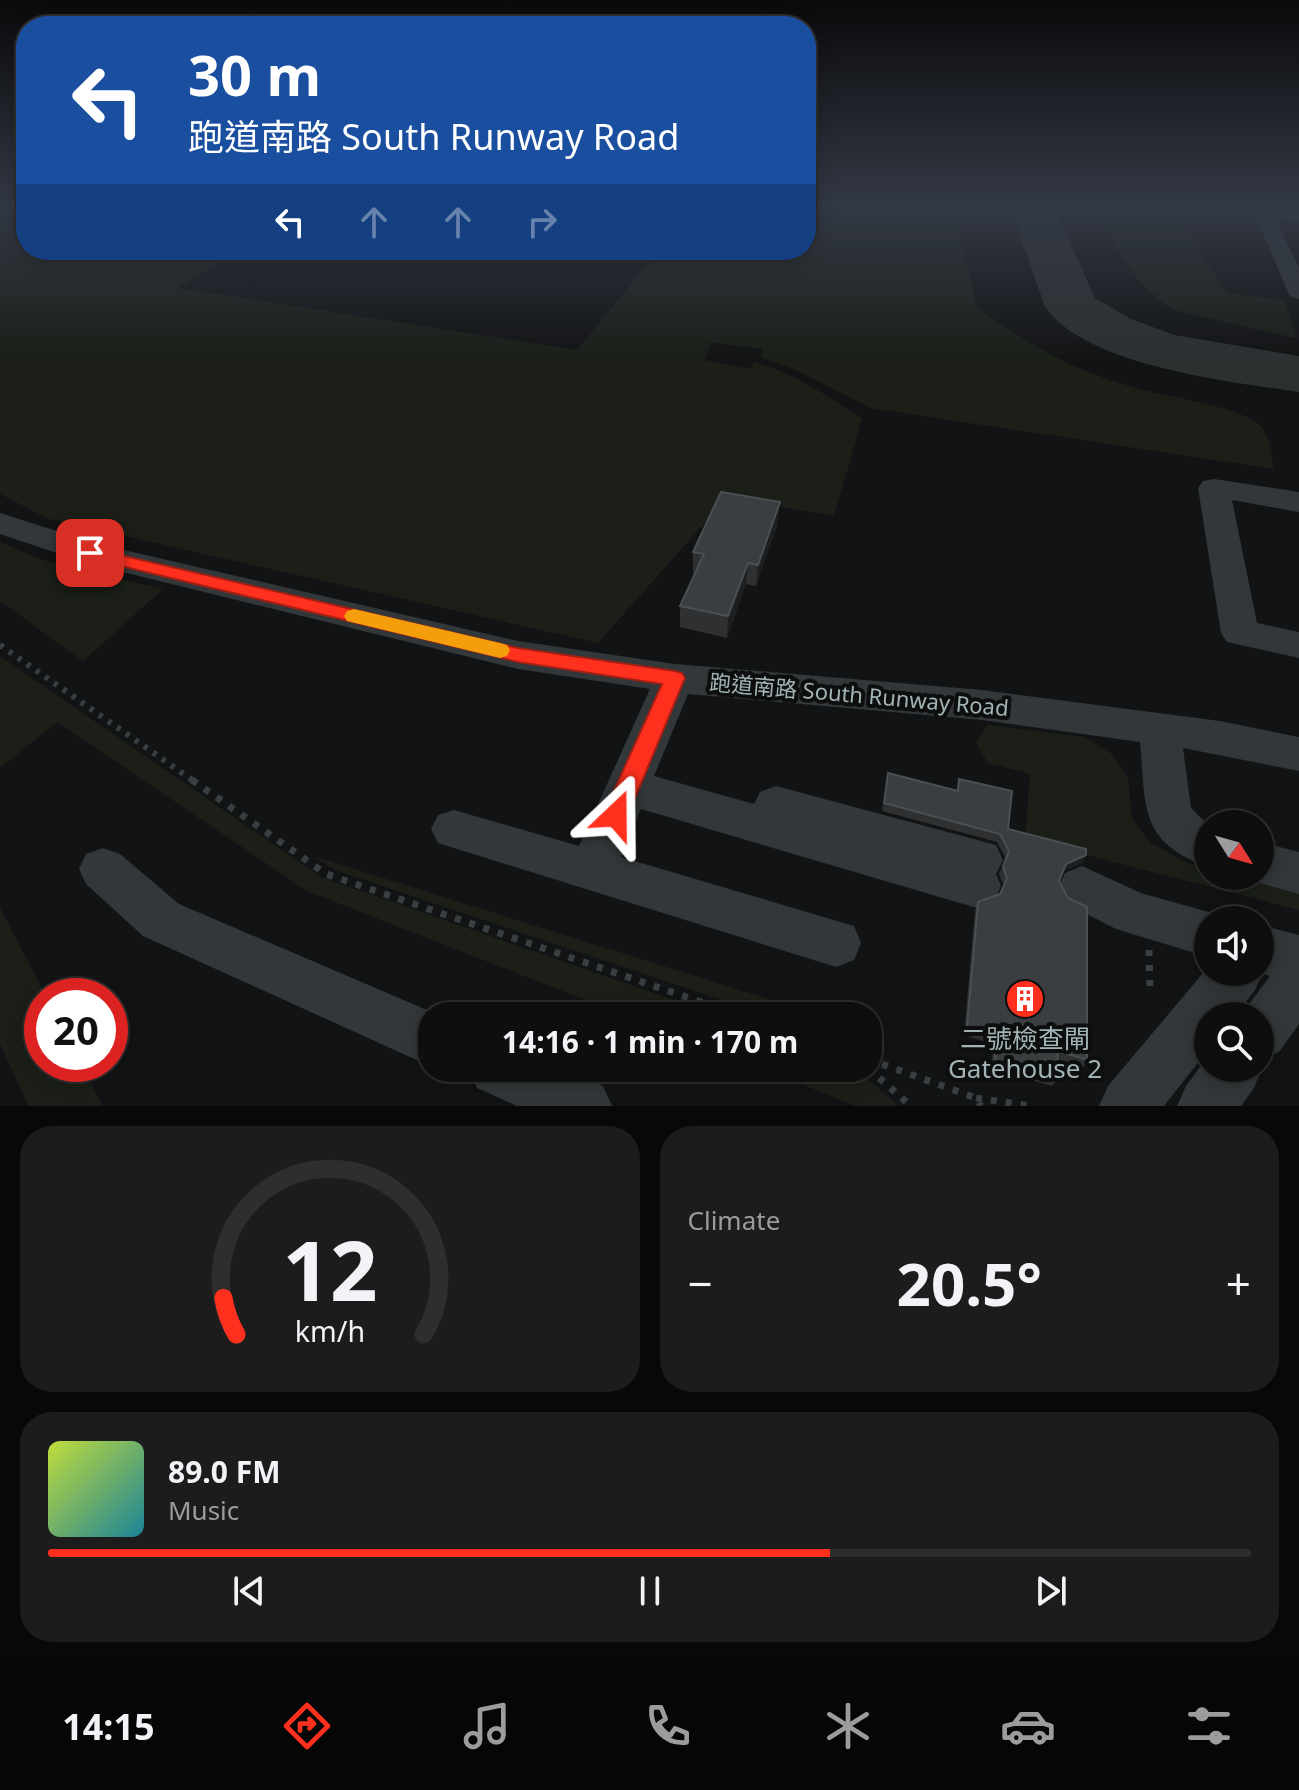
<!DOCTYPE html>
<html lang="en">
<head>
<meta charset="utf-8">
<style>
  body { margin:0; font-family:"Noto Sans","Noto Sans TC",sans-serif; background:#1c1c1d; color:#f1f3f6; height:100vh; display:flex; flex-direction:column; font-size:30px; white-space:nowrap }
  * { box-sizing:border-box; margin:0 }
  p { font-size:26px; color:#9b9c9e }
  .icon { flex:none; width:44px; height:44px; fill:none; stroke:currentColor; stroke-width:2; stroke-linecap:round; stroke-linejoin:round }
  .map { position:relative; height:1106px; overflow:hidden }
  .side { display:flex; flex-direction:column; gap:20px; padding:20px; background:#080808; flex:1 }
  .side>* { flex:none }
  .guide { position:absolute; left:16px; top:16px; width:800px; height:244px; border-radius:32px; box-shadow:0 4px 20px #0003,0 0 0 2px #2e2e2f; background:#1a4fa0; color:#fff; overflow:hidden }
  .needle { width:52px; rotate:127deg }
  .controls { position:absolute; left:1194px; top:810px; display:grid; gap:16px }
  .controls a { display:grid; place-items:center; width:80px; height:80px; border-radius:50%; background:#0e0e0f; box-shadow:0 4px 20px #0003,0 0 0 2px #2e2e2f; font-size:40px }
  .speed { position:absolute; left:24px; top:978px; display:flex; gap:16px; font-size:40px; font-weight:700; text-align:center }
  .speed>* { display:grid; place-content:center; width:104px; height:104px; border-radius:50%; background:#0e0e0f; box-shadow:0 4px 20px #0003,0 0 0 2px #2e2e2f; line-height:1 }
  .speed .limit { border:12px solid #d22; background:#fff; color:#111 }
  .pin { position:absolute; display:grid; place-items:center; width:68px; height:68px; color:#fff; margin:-34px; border-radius:16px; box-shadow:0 4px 12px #0006 }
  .me { position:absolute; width:88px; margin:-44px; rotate:23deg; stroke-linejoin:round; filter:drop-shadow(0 0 6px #0008) }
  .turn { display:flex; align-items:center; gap:28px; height:168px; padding:0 40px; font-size:36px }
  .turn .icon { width:104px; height:104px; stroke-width:2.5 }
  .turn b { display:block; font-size:56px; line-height:68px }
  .lanes { display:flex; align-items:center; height:76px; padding:0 40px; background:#0003; justify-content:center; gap:40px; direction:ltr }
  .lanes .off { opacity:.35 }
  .big { font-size:60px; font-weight:700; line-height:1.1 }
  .side .card { flex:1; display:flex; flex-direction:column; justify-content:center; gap:12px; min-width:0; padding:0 28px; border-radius:32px; background:#1c1c1d }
  .side .dial { align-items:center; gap:0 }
  .dial svg { height:208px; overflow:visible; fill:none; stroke:#2e2e2f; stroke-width:7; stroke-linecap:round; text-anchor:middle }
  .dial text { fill:#f1f3f6; stroke:none }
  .song { display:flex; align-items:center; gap:24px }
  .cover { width:96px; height:96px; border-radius:12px; background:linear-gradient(135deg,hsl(70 70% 55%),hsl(190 70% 35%)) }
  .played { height:8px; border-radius:4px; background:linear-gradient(90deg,#ff301e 65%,#2e2e2f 65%) }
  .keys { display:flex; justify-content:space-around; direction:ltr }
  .heat { display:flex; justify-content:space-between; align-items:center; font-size:44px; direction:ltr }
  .side .tiles { flex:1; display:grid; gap:20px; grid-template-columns:1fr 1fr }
  .card:last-child { grid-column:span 2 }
  .trip { position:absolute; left:418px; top:1002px; width:464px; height:80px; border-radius:32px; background:#0e0e0f; box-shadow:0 4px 20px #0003,0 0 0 2px #2e2e2f; font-weight:700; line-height:80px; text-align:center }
  .tab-bar { display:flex; height:128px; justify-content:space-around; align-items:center; background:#060606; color:#9b9c9e }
  .tab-bar .icon { width:56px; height:56px }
  .tab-bar .current { color:#ff301e }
  .tab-bar b { font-size:36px; color:#f1f3f6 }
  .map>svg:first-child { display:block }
  .green { fill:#1b1f18 }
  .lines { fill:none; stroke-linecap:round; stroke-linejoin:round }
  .taxiway { fill:#2c3031; fill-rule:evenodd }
  .path-far1 { stroke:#383f40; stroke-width:6; stroke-dasharray:4 7; stroke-linecap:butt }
  .path { stroke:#383f40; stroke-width:7; stroke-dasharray:6 9; stroke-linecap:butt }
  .minor { fill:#323739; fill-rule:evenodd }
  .wall { fill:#2e3032 }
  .shaded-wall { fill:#1d1e20 }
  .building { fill:#3a3e40; stroke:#4a5052; stroke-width:2 }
  .route { fill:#ff301e; stroke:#a61f14; stroke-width:2 }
  .slow { fill:#f59e0b }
  .labels { text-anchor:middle; stroke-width:8; stroke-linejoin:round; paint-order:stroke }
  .street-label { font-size:22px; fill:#a2b3b5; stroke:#0d0e0e }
  .near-poi-label { font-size:26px; fill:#a2b3b5; stroke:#0d0e0e }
</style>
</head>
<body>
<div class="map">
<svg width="1299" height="1106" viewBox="0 0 1299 1106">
  <rect width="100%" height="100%" fill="#121314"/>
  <g class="green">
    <path d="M0,206H26V250H241L178,288L577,350L659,250H806V206H953L977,307C1024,342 1072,370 1129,386C1160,396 1236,405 1258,424C1271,435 1272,453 1273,469L870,408L798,371L762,358V349L711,342L705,360L749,369L755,362C794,373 828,396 862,419L834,516L727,498L598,643L49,519L0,494Z"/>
    <path d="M1095,206H1170L1228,293L1284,300L1298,339L1174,310C1133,286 1116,247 1095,206Z"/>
    <path d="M0,542L43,560L163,589L83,661L0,601Z"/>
    <path d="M0,656L321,877L720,1016H626L307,891L57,722L0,768Z"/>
    <path d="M987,725L1085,737L1112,754L1128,778L1132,819L1151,843L1185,862L1208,868V876H1240L1299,891V910L1025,839L1030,774L988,763L976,743Z"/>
    <path d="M313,856L823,1016H769L335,870Z"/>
    <path d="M0,908L46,996H42V1064H81L103,1106H29L0,1044Z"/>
    <path d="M759,1068H855L899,1106H856Z"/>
  </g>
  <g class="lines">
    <path class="taxiway" d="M1010,206H1054L1095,298L1129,318L1174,335L1299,356V392C1231,382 1086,366 1045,307Z"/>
    <path class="path-far1" d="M0,645L195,782"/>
    <g class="path">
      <path d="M192,780L326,874L742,1016"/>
      <path d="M1149,950L1150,989"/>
      <path d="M868,1059L976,1098L981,1106"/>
      <path d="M868,1068L911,1106"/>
      <path d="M976,1098L1031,1106"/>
    </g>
    <g class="minor">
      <path d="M1251,206L1299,211V223L1276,220L1299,268V299L1291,297L1288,292Z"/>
      <path d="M1214,479L1299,492V512L1232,500L1257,623L1299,632V658L1227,642L1221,633L1198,488L1203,481Z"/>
      <path d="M0,513L98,544L518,641L675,664L982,690L1220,721L1299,737V771L1183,748L1191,808L1208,825V867C1138,842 1146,806 1140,742L982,720L688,694L654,776L754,804L760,792L776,786L996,845L1003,860L996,874L1001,886L994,901L977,908L641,809L621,857L854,926L861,943L854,960L836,967L438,843L431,829L438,815L454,810L579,846L650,689L518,669L90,564L0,534Z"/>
      <path d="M1260,842L1299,852V894L1243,878L1260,876Z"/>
      <path d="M103,848L120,854L179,904L441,1016H432V1067L143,936L86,884L79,869L86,854Z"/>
      <path d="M1082,866L1141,893L1226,917L1227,920H1208V957L1116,929L1065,903L1058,888L1065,873Z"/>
      <path d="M1260,925L1299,935V1024L1279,1052L1260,1060V1016H1240L1270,976L1262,974L1255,990L1235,1016H1208V1050L1164,1106H1099L1108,1086L1208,967V972H1260Z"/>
      <path d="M1208,1056V1068H1260V1063L1262,1068L1254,1088L1241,1106H1177L1186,1086Z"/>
      <path d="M469,1068H563L603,1086L612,1106H517L477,1088Z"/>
    </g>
  </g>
  <g class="wall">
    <path d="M778,523L756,586L746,584L727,638L680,627V606L695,574L693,573V552Z"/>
    <path d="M888,773L956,791L959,779L1008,829L1086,855L1082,863L1063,871L1059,881L1087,1060L1083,1068L1057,1060V1079L1052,1086L991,1068L993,1044L964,1035L975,911L978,902L1000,894L1004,887L999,874L1006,859L997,842L882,811Z"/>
  </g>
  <g class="shaded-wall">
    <path d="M780,502L778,523L756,586L758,565Z"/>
    <path d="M748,563L746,584L727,638L728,616Z"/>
    <path d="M1086,855L1082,863L1062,872L1066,864Z"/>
  </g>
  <g class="building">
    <path d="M721,492L780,502L758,565L748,563L728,616L680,606L704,554L693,552Z"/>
    <path d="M888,773L958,791L959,779L1012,791L1008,829L1086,849V855L1066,864L1059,881L1068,898L1087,907V1060L1058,1051L1057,1079L995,1061L997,1036L967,1027L978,902L1000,894L1007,879L1003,866L1009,851L1000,834L884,803Z"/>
  </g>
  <linearGradient id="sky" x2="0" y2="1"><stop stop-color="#0a0a0b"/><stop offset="0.57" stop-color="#333945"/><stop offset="1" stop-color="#333945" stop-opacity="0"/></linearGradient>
  <rect width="1299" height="361" fill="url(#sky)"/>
  <path class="route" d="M90,548L518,648L675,671L682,673L685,678L628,815L624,822L616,825L607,822L603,815L662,684L518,662L84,557L81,553L84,549Z"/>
  <path class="slow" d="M354,609L500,643L507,645L510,650L507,656L500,658L347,621L344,616L347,611Z"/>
  <defs>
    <symbol id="building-disc" viewBox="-11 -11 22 22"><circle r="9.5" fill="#ff301e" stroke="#0d0e0e"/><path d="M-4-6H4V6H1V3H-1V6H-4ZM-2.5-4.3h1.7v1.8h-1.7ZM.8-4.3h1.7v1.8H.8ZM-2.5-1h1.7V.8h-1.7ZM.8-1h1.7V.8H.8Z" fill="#fff"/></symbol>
  </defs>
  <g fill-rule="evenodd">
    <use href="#building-disc" x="1003" y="977" width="44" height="44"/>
  </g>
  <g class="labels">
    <g class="street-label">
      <text transform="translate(859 695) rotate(5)" y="8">跑道南路 South Runway Road</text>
    </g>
    <g class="near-poi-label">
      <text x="1025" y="1048">二號檢查閘<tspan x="1025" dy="30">Gatehouse 2</tspan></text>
    </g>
  </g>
</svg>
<div class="controls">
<a><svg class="needle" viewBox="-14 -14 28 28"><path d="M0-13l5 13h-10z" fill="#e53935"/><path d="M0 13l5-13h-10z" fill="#9b9c9e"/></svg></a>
<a><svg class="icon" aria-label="sound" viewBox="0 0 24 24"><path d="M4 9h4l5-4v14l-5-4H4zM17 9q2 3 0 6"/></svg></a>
<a><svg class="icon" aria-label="search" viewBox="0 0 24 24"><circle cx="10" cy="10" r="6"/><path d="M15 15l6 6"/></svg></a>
</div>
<div class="speed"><div class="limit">20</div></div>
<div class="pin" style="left:90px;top:553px;background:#d93025"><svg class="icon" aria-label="arrive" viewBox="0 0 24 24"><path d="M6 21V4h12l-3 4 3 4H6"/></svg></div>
<svg class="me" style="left:616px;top:815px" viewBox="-20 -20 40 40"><path d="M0-17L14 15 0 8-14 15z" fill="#ff301e" stroke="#fff" stroke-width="4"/></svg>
<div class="trip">14:16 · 1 min · 170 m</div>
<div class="guide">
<div class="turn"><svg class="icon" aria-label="left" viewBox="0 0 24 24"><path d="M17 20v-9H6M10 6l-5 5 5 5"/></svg><div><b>30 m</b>跑道南路 South Runway Road</div></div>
<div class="lanes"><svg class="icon" aria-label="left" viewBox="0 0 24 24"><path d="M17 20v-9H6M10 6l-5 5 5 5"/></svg><svg class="icon off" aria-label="ahead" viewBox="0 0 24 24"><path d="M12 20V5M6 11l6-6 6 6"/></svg><svg class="icon off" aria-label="ahead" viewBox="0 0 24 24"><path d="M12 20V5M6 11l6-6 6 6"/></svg><svg class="icon off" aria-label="right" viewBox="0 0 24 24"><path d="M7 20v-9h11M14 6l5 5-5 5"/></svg></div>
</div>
</div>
<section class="side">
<div class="tiles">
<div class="card dial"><svg viewBox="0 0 100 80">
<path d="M14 69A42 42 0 1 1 86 69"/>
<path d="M14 69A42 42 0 0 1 9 55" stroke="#ff301e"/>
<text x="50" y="56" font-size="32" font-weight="700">12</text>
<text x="50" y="72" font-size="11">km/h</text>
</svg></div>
<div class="card"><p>Climate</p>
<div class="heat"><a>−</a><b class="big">20.5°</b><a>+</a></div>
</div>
<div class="card">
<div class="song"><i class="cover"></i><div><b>89.0 FM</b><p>Music</p></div></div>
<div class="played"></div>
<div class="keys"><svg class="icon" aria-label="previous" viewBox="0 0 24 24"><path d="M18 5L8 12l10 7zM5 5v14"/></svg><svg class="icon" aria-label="pause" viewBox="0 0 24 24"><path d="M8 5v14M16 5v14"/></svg><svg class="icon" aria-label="next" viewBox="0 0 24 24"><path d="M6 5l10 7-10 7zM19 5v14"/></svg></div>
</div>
</div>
</section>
<nav class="tab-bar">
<b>14:15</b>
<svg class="icon current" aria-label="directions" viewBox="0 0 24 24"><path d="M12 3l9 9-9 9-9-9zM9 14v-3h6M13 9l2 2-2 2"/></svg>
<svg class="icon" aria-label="music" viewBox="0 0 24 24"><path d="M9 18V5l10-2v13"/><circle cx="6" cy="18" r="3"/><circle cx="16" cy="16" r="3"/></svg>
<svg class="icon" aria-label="phone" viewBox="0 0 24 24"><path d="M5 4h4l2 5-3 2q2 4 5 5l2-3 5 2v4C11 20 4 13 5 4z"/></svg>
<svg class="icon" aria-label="climate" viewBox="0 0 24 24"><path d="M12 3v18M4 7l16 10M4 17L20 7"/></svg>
<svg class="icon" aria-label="car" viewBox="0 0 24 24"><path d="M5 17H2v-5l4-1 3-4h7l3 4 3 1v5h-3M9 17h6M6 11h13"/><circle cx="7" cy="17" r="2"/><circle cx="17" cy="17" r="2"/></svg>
<svg class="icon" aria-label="filters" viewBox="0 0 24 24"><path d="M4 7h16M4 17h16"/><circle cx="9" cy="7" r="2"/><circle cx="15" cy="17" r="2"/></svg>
</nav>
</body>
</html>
